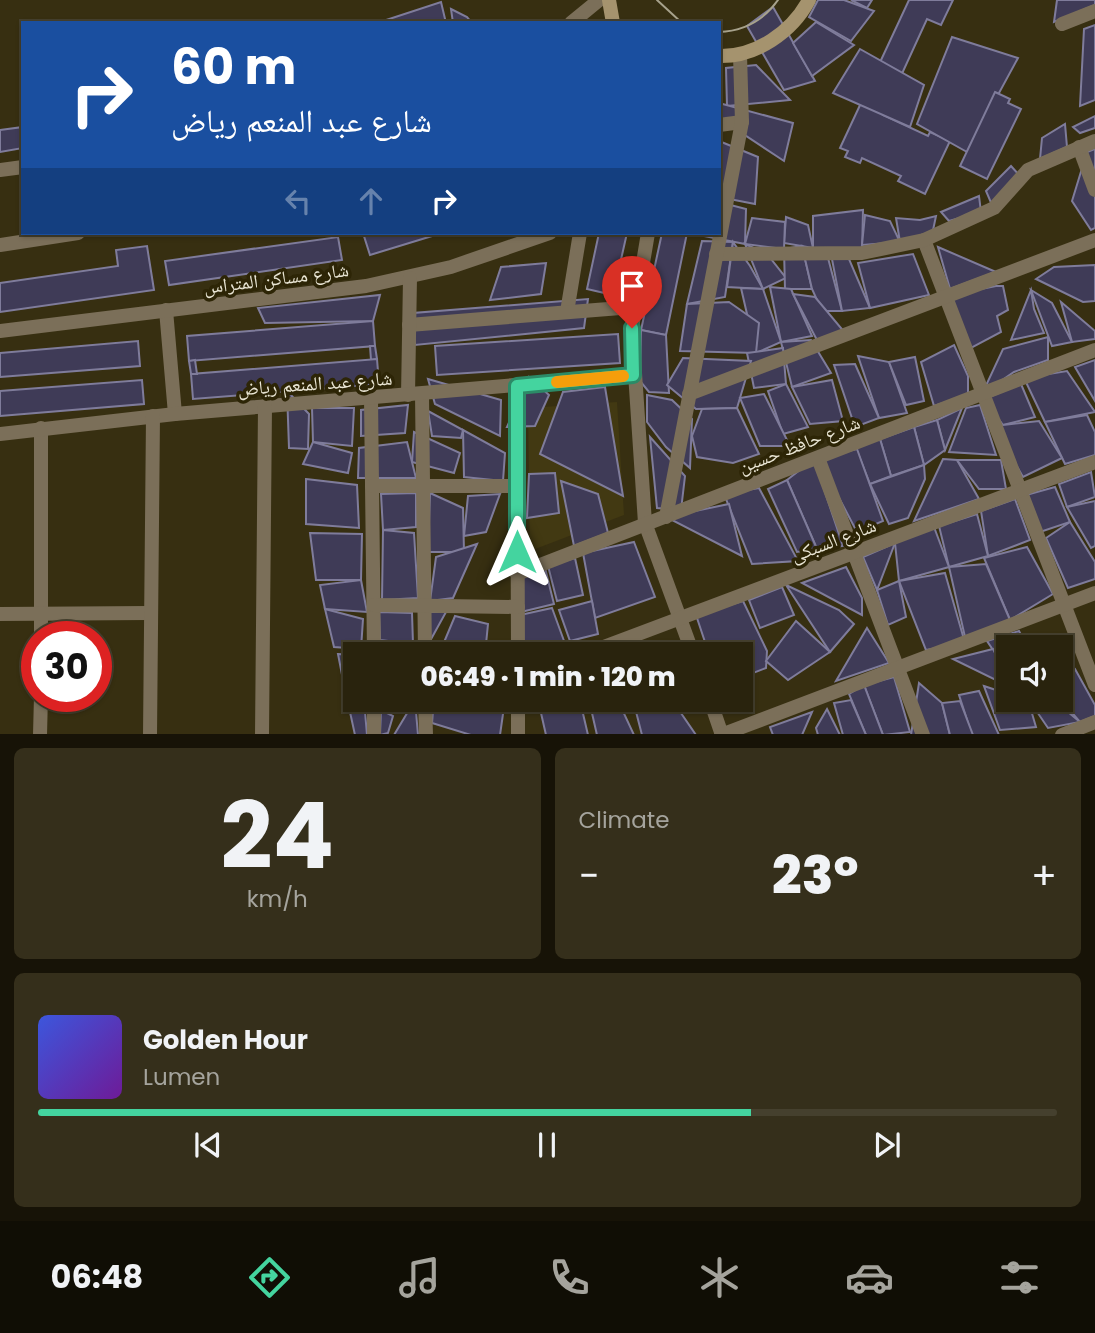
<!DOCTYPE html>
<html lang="en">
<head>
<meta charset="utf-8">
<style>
  body { margin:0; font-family:Poppins,"Noto Naskh Arabic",sans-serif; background:#352f1b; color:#f1f3f6; height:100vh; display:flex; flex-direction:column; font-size:26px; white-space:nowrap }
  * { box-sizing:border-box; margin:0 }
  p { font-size:23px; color:#a5a49d }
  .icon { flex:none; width:38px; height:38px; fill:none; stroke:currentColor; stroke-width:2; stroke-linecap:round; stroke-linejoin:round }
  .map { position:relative; height:734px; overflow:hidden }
  .panel { display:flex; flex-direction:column; gap:14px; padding:14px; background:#171307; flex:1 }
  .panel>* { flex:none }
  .guide { position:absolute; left:21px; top:21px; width:700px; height:214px; border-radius:0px; box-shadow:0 2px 5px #0004,0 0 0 2px #45402e; background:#1a4fa0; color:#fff; overflow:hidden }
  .buttons { position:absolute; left:996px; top:635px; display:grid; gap:14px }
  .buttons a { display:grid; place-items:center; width:77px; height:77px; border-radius:0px; background:#29230d; box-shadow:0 2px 5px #0004,0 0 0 2px #45402e; font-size:35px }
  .speed { position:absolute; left:21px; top:621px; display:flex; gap:14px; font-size:35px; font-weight:700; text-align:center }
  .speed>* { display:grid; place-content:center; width:91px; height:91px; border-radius:50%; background:#29230d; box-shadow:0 2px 5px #0004,0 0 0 2px #45402e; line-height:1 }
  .speed .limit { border:10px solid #d22; background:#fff; color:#111 }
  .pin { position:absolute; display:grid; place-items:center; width:60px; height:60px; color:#fff; margin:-72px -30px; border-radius:50% 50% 50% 0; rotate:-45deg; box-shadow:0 0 7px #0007 }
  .pin .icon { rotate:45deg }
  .me { position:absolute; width:77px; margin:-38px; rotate:0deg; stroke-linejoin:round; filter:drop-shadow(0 0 5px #0008) }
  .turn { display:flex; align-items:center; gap:24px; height:147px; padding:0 35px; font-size:32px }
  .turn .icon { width:91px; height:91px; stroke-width:2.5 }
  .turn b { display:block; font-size:49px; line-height:60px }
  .lanes { display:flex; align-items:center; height:66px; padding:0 35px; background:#0003; justify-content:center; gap:35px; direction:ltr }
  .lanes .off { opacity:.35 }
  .big { font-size:52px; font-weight:800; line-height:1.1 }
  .panel .card { flex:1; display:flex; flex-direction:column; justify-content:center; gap:10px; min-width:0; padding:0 24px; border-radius:10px; background:#352f1b }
  .panel .dial { align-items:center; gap:0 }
  .dial b { font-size:91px; line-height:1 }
  .song { display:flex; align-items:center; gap:21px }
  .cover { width:84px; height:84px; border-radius:10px; background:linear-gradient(135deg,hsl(230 70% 55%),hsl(280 70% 35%)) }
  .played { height:7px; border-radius:4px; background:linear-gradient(90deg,#44d49f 70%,#45402e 70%) }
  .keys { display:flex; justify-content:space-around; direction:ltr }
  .heat { display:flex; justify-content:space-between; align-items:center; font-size:38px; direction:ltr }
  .panel .tiles { flex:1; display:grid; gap:14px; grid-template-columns:1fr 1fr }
  .card:last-child { grid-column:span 2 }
  .trip { position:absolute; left:343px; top:642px; width:410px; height:70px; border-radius:0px; background:#29230d; box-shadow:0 2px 5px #0004,0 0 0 2px #45402e; font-weight:800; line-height:70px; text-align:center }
  .dock { display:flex; height:112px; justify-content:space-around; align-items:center; background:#100e05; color:#a5a49d }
  .dock .icon { width:49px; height:49px }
  .dock .on { color:#44d49f }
  .dock b { font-size:32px; color:#f1f3f6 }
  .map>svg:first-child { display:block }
  .built { fill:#423912 }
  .building { fill:#3f3b57; stroke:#7f7c9b; stroke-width:2 }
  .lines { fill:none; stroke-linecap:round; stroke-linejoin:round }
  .street { stroke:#7b6f59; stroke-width:14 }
  .secondary { stroke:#a5936e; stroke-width:14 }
  .tram { stroke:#a7a28c; stroke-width:2 }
  .route-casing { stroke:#2c8a67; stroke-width:18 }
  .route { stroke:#44d49f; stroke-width:12 }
  .slow { stroke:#f59e0b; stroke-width:12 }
  .labels { text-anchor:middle; stroke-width:7; stroke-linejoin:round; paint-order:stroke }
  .street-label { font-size:19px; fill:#e9e5d4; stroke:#2d2506 }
</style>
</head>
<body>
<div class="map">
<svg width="1095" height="735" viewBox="0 0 1095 735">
  <rect width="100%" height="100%" fill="#372f11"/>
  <path class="built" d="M617,402L624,515L530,551L528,408Z"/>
  <g class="building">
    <path d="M818,0H844L874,11L851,41L809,17Z"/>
    <path d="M851,0H872L867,8Z"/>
    <path d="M909,0H953L941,25L927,19L883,115L928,136L930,132L950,141L925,194L898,181L901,176L862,158L860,163L845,157L848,151L840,148Z"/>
    <path d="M1057,0H1095V5L1054,22Z"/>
    <path d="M441,2L446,23H377Z"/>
    <path d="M773,7L815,81L784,90L747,26Z"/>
    <path d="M451,9L467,17L472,23H453Z"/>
    <path d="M816,22L854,45L812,76L793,43Z"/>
    <path d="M1095,25V100L1080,106L1084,29Z"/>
    <path d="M952,37L1018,58L967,152L917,124Z"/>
    <path d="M860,49L924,85L910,127L833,93Z"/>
    <path d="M756,65L790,100L727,106L726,68Z"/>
    <path d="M995,92L1010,99L1008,103L1021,109L987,179L960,166Z"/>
    <path d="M719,103L793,123L784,161L719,118Z"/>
    <path d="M1095,116V128L1080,133L1073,127Z"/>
    <path d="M1065,124L1067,147L1040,159L1042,138Z"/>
    <path d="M23,127V148L0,152V130Z"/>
    <path d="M719,141L758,157L755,204L719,197Z"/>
    <path d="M1095,149V228L1091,230L1072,201L1087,152Z"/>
    <path d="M1011,166L1020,176L992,205L986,191Z"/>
    <path d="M979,196L981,212L949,221L941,212Z"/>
    <path d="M719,202L746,209L745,244L704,236L705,233H719Z"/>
    <path d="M863,210L862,253L813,248V216Z"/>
    <path d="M865,215L890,221L900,242L862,245Z"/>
    <path d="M936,216L932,235L900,242L896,218L920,220Z"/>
    <path d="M786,217L808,225L813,248L784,243Z"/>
    <path d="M752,218L785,222L784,249L745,244Z"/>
    <path d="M363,233H442L370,255Z"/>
    <path d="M599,233H627L613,295L587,289Z"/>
    <path d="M662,233H687L666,335L641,330Z"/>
    <path d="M338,237L342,260L169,285L165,261Z"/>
    <path d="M702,241L733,242L725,297L687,304Z"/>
    <path d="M733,242L750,266L763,289L727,287Z"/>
    <path d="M745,244L767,254L786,278L763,289Z"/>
    <path d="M147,246L154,290L0,312V283L118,266L116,250Z"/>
    <path d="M802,246L812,289H785L784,249Z"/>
    <path d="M802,246L828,258L842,311H822L812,289Z"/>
    <path d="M938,247L996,272L950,289Z"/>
    <path d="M831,254L849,259L870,308L842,311Z"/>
    <path d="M913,254L929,295L870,308L858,263Z"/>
    <path d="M546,263L541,294L490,300L501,267Z"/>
    <path d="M1095,265V301L1083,302L1036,279L1054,267Z"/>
    <path d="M996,286H1003L1008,310L997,316L1001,332L971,348L946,296Z"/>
    <path d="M770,287L791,289L812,336L781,342Z"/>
    <path d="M741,288L763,289L781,342L756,353Z"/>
    <path d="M1031,290L1034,309L1044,333L1011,340Z"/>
    <path d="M1031,290L1052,303L1072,342L1052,346Z"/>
    <path d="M793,294L815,297L846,334L819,344Z"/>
    <path d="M380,295L373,321L265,323L258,308Z"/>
    <path d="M588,299L584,328L415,345L413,313Z"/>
    <path d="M729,302L759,323L756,353L680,351L687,304Z"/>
    <path d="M1061,302L1095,331V339L1072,342Z"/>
    <path d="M373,321L375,346L189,361L187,336Z"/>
    <path d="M641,330L666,335L669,393L649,392L640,381Z"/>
    <path d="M618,334L620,363L437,375L435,346Z"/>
    <path d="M1048,337V360L1014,372L982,394L1003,349Z"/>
    <path d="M811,340L831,373L792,387L781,342Z"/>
    <path d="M138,341L140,366L0,377V353Z"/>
    <path d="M954,345L968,376V395L934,406L921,362Z"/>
    <path d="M370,346H375L377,359L371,360Z"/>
    <path d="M783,348L786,384L754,388L747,353Z"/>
    <path d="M858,356L889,362L907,413L879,418Z"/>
    <path d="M915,357L924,401L906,405L889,362Z"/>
    <path d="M683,358L751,361L737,408L696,409L667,385Z"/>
    <path d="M377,359L379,384L193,399L191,374Z"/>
    <path d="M195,360L197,374H191L189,361Z"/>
    <path d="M1095,360V401L1075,367Z"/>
    <path d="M855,364L879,418L855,427L834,365Z"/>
    <path d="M1067,371L1095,412L1045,422L1024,378Z"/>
    <path d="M529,377L549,395L535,426L507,427Z"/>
    <path d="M428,379L501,400L500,436L435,404Z"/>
    <path d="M142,380L144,404L0,416V391Z"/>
    <path d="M832,380L843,421L810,424L792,387Z"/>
    <path d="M786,384L808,427L783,434L768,391Z"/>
    <path d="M1021,384L1035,417L1003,425L984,399Z"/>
    <path d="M605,387L623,496L540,454L563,392Z"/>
    <path d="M287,391L309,414L308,449L289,448Z"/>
    <path d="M764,394L790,446H760L740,398Z"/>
    <path d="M647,395L672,400L692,419L690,468L666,447L647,422Z"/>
    <path d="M408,405L405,433L361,436V410Z"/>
    <path d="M980,405L996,455L949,452L966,408Z"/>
    <path d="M312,408H354L352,446L313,442Z"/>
    <path d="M737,408L759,454L733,463L697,457L692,436L702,409Z"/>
    <path d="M962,408L945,450L937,420Z"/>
    <path d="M428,411L463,430L461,438L432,436Z"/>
    <path d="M1087,415L1095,432V455L1065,464L1045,422Z"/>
    <path d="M937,420L945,450L924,465L914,427Z"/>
    <path d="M1039,421L1062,458L1023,477L994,426Z"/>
    <path d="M914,427L924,465L891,476L880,439Z"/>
    <path d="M463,430L505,453L503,481L464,477Z"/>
    <path d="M414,432L460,453L454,473L412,462Z"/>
    <path d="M650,437L685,476L681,510L657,508Z"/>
    <path d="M880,439L891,476L870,484L854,443Z"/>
    <path d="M313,442L352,453L348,473L303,464Z"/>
    <path d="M407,442L416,478H358L359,448Z"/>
    <path d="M857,449L883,521L857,532L818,458Z"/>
    <path d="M814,459L843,546L817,549L787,480Z"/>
    <path d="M943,459L957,460L979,499L914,521Z"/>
    <path d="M957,460H1001L1006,489H979Z"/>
    <path d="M924,465L925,479L908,518L889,524L870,484Z"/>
    <path d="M1091,472L1095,497L1067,507L1059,484Z"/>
    <path d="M555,473L559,513L527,518L529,474Z"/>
    <path d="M306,479L357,485L359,528L306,524Z"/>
    <path d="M787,480L817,549L797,552L768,489Z"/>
    <path d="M561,481L598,494L608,533L574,546Z"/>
    <path d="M1055,487L1070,522L1040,532L1026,495Z"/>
    <path d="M759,488L798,561L752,564L724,494Z"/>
    <path d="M416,493V527L383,530L381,494Z"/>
    <path d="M430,493L463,508L464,552H428Z"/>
    <path d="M500,494L486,532L464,536L468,496Z"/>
    <path d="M1015,499L1030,540L988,556L981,511Z"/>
    <path d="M1095,501V546L1091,548L1067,507Z"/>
    <path d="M729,504L742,556L666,517Z"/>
    <path d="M977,514L988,556L949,567L939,526Z"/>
    <path d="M1070,522L1095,562V579L1068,588L1046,538Z"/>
    <path d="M934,527L949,567L899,581L895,543Z"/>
    <path d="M383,530L414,533L418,598L382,600Z"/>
    <path d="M310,533L362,534L361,580H316Z"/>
    <path d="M634,542L655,597L595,618L583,553Z"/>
    <path d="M895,543L877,590L863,557Z"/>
    <path d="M477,544L453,598L430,601L436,557Z"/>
    <path d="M1027,547L1053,594L1010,620L984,558Z"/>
    <path d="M575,558L583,595L557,601L548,566Z"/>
    <path d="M986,564L1010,620L965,637L949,567Z"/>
    <path d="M846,567L862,598V615L802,583Z"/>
    <path d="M545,568L554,604L521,612L520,576Z"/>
    <path d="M945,573L965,643L926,650L899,581Z"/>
    <path d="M361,580L367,612L325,609L320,585Z"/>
    <path d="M899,581L906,617L888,625L877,590Z"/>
    <path d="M786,585L839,610L854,624L830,652Z"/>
    <path d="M782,587L794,615L760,628L749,600Z"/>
    <path d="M592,601L598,634L570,641L559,610Z"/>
    <path d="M743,601L767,651L766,668L740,678V654H709L696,615Z"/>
    <path d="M552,608L567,649L549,654H523L520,615Z"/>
    <path d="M325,609L363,619L361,649L334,647Z"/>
    <path d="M379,612L412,613L413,644L380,640Z"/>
    <path d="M430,612H446L430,641Z"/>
    <path d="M455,616L488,624L485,654H456L442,647Z"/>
    <path d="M796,621L830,652L788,680L766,661Z"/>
    <path d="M867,628L889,663L836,681Z"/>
    <path d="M1019,631L1028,648H1008V672L987,641Z"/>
    <path d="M380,646L406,650V654H380Z"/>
    <path d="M650,647L660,654H630Z"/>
    <path d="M993,649L1008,679V686L953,659Z"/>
    <path d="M338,654L355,655V683L343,680Z"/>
    <path d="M1075,669L1095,705V716L1080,722L1060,699V675Z"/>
    <path d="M894,677L910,732L883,735L864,685Z"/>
    <path d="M343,680L355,687V700H364L367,735H355Z"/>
    <path d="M919,683L942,703L950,735H911Z"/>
    <path d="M864,685L883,735H866L849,694Z"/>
    <path d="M984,686L1008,694V700H1020L1031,710L1036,727L1000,730Z"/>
    <path d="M979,691L999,735H972L959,695Z"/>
    <path d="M381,700H404L403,707L381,710Z"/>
    <path d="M415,700L418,735H394Z"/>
    <path d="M434,700H505L500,735H471L432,723Z"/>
    <path d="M527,700H574L527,710Z"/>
    <path d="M589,700L621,707L634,735H597Z"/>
    <path d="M633,700H672L696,735H642Z"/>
    <path d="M851,700L866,735H843L834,703Z"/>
    <path d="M960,701L973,735H950L942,703Z"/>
    <path d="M1056,702L1080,722L1048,728L1031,703Z"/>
    <path d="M581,705L588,735H546L541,713Z"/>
    <path d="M827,709L840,735H818L816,728Z"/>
    <path d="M381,710L393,716L388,733L380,735Z"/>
    <path d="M812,712L802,735H773L770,727Z"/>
  </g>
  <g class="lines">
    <g class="street">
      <path d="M571,23L599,0"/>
      <path d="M1062,24L1095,11"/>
      <path d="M719,125L742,122"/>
      <path d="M1079,147L1095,190"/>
      <path d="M0,170L23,167"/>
      <path d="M648,233L632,328L645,523L693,654"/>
      <path d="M924,240L1095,685"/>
      <path d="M0,245L78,233"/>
      <path d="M716,254L862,253L924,240L994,208L1028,170L1095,141"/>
      <path d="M166,310L175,414"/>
      <path d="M567,312L580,233"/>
      <path d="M409,325L633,307"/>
      <path d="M0,331L366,286L451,267L550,233"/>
      <path d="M517,386L518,654"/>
      <path d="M422,394L425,654"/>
      <path d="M689,394L1095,240"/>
      <path d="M408,395L410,278"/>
      <path d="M371,398L374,654"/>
      <path d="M41,428V637"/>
      <path d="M0,434L175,414L633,375"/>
      <path d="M818,458L923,735"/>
      <path d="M372,486H517"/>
      <path d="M666,517L742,122L740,55"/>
      <path d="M517,574L1095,350"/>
      <path d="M374,605L518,607"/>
      <path d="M0,614L149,613"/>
      <path d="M585,654L1095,462"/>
      <path d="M374,700V735"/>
      <path d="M425,700L426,735"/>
      <path d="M710,700L722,735"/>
      <path d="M40,735L41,696"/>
      <path d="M150,735L153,416"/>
      <path d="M262,735L265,406"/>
      <path d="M518,735V700"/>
      <path d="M721,735L1095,593"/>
      <path d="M1062,735L1095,722"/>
    </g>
    <g class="secondary">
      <path d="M609,0L613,23"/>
      <path d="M719,56C756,57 792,32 809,0"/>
    </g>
    <g class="tram">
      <path d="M657,0L682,23"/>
      <path d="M719,32C744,31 764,20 778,0"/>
    </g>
  </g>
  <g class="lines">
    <defs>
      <path id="route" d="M517,552V386L633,375L632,328"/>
    </defs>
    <use href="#route" class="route-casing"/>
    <use href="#route" class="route"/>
    <path class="slow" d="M557,382L623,376"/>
  </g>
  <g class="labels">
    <g class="street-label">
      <text transform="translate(276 278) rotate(-7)" y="7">شارع مساكن المتراس</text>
      <text transform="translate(315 383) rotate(-4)" y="7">شارع عبد المنعم رياض</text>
      <text transform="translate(799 444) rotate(-21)" y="7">شارع حافظ حسين</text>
      <text transform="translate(833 540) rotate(-21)" y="7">شارع السبكى</text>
    </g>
  </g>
</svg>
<div class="buttons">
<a><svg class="icon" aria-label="sound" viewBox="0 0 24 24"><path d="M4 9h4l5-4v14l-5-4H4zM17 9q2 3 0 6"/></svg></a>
</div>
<div class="speed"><div class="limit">30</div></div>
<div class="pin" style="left:632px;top:328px;background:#d93025"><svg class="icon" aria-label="arrive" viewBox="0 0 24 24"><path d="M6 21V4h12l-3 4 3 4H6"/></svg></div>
<svg class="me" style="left:517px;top:552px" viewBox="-20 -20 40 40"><path d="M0-17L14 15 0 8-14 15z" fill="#44d49f" stroke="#fff" stroke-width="4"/></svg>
<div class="trip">06:49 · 1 min · 120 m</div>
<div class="guide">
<div class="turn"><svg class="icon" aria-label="right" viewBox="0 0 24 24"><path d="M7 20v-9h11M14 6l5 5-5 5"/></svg><div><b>60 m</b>شارع عبد المنعم رياض</div></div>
<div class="lanes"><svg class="icon off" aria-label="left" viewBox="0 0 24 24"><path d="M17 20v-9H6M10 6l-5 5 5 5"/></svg><svg class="icon off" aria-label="ahead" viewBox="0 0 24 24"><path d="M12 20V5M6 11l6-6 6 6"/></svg><svg class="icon" aria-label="right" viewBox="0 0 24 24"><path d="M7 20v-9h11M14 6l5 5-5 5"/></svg></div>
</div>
</div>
<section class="panel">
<div class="tiles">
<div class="card dial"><b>24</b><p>km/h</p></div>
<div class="card"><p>Climate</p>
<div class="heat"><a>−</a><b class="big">23°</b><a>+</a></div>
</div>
<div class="card">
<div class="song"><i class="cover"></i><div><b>Golden Hour</b><p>Lumen</p></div></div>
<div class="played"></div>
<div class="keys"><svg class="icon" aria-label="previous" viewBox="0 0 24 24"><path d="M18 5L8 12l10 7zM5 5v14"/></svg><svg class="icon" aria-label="pause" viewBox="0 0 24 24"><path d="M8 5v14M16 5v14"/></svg><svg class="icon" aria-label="next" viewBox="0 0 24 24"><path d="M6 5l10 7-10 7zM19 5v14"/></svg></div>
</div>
</div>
</section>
<nav class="dock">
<b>06:48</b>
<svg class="icon on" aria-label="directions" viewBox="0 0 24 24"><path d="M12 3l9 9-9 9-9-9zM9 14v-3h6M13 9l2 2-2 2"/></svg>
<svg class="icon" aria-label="music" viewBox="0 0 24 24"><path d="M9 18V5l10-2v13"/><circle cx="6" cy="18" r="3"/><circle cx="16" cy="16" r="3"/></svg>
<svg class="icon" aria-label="phone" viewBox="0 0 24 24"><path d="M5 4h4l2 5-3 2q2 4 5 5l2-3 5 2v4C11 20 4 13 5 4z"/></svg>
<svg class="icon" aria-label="climate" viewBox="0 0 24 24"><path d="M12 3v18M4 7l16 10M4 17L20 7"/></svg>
<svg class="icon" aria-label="car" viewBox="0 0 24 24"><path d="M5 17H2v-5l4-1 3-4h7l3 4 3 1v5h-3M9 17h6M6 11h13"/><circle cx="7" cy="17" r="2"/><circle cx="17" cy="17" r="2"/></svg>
<svg class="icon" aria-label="filters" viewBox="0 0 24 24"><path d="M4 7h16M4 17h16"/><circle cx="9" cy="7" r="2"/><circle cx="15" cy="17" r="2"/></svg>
</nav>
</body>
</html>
